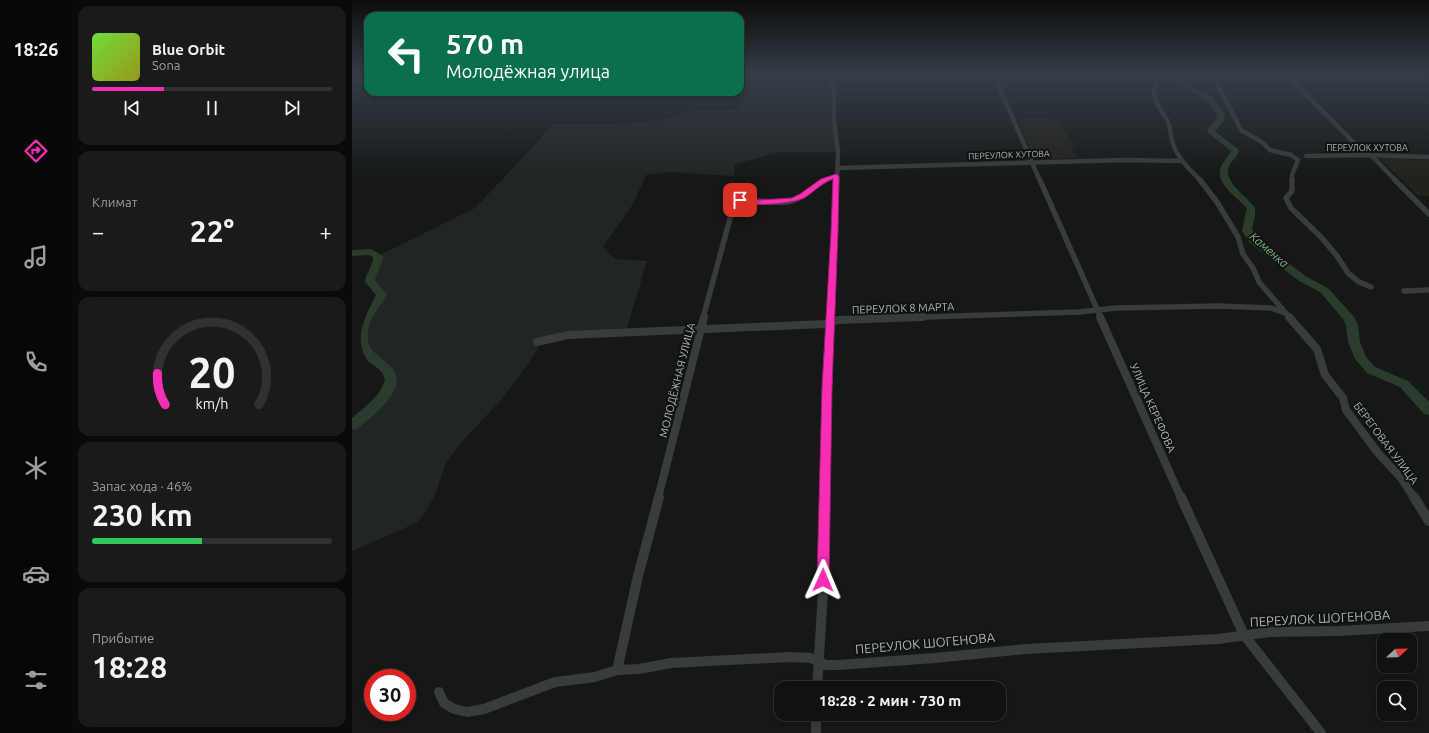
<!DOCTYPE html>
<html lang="ru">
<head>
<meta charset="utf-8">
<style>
  body { margin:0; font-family:Ubuntu,sans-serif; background:#191b1a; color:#f1f3f6; height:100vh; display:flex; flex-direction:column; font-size:15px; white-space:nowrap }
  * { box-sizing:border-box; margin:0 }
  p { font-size:13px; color:#9c9e9f }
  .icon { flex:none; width:22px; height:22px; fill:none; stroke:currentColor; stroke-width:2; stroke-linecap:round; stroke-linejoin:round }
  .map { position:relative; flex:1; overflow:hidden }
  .sheet { display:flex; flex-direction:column; gap:6px; padding:6px; background:#090a09; width:280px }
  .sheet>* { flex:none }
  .top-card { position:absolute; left:12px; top:12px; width:380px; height:84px; border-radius:12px; box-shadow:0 2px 6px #0003,0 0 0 1px #303231; background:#0b6e4f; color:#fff; overflow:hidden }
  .needle { width:26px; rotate:68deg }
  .fabs { position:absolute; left:1025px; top:633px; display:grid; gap:8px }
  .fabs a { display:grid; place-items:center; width:40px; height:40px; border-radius:8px; background:#101211; box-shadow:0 2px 6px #0003,0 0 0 1px #303231; font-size:20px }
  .speed { position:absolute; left:12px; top:669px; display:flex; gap:8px; font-size:20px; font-weight:700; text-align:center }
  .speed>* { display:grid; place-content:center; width:52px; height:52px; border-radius:50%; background:#101211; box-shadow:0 2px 6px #0003,0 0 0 1px #303231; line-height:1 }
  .speed .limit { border:6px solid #d22; background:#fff; color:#111 }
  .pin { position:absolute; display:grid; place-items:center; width:34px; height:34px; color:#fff; margin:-17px; border-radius:8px; box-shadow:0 2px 6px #0006 }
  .me { position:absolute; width:44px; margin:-22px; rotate:1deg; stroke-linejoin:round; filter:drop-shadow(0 0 3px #0008) }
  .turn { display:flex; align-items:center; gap:14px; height:84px; padding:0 16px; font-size:18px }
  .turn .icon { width:52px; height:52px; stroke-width:2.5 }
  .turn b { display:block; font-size:28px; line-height:34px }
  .big { font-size:30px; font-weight:700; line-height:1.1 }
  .sheet .widget { flex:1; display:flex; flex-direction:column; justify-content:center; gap:6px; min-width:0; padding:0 14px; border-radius:12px; background:#191b1a }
  .sheet .dial { align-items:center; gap:0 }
  .dial svg { height:104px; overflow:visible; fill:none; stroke:#303231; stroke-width:7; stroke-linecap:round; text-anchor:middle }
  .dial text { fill:#f1f3f6; stroke:none }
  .song { display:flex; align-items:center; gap:12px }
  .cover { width:48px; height:48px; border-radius:6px; background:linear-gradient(135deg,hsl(100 70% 55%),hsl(60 70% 35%)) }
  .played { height:4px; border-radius:2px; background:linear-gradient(90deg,#f72eb4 30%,#303231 30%) }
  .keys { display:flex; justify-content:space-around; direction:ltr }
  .heat { display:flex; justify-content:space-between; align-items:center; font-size:22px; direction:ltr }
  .charge { height:6px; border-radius:3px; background:linear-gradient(90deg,#34c759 46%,#303231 0) }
  .trip { position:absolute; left:422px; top:681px; width:232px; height:40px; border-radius:12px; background:#101211; box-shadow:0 2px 6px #0003,0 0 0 1px #303231; font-weight:700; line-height:40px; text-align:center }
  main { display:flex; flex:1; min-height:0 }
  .dock { display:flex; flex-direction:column; width:72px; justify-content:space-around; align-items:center; background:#060707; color:#9c9e9f }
  .dock .icon { width:28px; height:28px }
  .dock .selected { color:#f72eb4 }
  .dock b { font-size:18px; color:#f1f3f6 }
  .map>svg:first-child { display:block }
  .built { fill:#212524 }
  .green { fill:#23211b }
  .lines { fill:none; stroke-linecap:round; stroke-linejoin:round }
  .river { fill:#2b3c2d; fill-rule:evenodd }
  .minor-far3 { stroke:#363d3a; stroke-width:4.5 }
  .minor-far2 { stroke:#363d3a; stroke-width:5.5 }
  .minor-far1 { stroke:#363d3a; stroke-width:8 }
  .minor { stroke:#363d3a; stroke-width:10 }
  .route { fill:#f72eb4; stroke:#a11e75 }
  .labels { text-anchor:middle; stroke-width:4; stroke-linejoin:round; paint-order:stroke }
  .far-street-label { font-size:9px; fill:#a7b8ad; stroke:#101312 }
  .street-label { font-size:11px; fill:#a7b8ad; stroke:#101312 }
  .water-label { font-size:12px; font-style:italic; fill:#7db485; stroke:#101312 }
  .near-street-label { font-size:13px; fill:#a7b8ad; stroke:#101312 }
</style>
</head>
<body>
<main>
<nav class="dock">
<b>18:26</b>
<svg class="icon selected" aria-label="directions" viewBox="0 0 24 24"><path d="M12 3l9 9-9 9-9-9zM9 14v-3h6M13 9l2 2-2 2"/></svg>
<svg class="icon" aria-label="music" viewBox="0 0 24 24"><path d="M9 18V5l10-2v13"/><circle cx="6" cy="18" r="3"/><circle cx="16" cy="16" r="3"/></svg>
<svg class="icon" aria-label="phone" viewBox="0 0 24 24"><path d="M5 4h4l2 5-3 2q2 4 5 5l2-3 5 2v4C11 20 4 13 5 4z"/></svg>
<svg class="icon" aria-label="climate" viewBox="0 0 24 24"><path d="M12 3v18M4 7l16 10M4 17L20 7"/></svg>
<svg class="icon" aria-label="car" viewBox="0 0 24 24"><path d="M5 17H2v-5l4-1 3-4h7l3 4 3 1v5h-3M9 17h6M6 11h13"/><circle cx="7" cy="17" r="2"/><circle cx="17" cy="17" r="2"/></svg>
<svg class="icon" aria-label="filters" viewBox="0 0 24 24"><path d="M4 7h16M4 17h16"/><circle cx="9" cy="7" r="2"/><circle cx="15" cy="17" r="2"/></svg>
</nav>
<section class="sheet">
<div class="widget">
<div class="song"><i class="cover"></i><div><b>Blue Orbit</b><p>Sona</p></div></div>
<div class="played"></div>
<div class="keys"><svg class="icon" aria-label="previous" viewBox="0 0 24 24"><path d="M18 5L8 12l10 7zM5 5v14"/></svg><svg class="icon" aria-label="pause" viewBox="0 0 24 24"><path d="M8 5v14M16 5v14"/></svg><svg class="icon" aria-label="next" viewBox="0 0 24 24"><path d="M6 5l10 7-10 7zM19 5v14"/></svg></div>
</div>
<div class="widget"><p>Климат</p>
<div class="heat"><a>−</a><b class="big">22°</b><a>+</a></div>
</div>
<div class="widget dial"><svg viewBox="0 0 100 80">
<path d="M14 69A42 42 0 1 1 86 69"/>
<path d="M14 69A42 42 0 0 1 8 45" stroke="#f72eb4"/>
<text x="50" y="56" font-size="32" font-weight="700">20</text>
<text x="50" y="72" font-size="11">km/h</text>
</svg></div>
<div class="widget"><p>Запас хода · 46%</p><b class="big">230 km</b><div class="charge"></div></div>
<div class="widget"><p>Прибытие</p><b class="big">18:28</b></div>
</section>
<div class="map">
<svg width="1077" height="733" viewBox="0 0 1077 733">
  <rect width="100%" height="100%" fill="#151817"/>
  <path class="built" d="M401,84H431L430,86L442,85L444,87L480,84L486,152H428L383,164L382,176L319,172L294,175L281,204L251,247L263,259L295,261L274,332L185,342L186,348L182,355L151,398L114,437L94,463L82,497L72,515L65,522L53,528L0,551V425L33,395L38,383L39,374L34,367L22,359L13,350L10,337V330L15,316L27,301L30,294L18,282L19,273L26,263V256L123,208L179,149L201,124H266L310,120L339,111L386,109L397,88Z"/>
  <g class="green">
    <path d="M666,118H703L723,146L718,147L726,158L681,159Z"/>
    <path d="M1027,158L1077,160V196L1065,195Z"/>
  </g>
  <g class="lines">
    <g class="river">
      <path d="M823,75H830L828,78L838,86L860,97L873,114L872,121L863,131L887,150C886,158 877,162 876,169C874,185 896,197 903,208V217L900,228L903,238L955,277L976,288L1002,317L1006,325L1008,342L1014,357L1023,367L1056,381L1077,402V415L1072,414L1048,387L1015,373L1003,359L996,342L994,325L991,319L968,292L947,281L897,242L890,231L895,208C886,198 862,183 869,167C871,161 877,157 879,151L855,132L857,126L864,120L865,114L855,100L829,86L822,78Z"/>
      <path d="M19,249L31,256C31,266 24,271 23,281L35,294C29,307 17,317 16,332C14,350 25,354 37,365C62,386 20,416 5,429L0,430V418C13,407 29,396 33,379C31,370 23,367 16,361C0,338 14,316 24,295L13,282C14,271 21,267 21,257L17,255L0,256V250Z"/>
    </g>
    <g class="minor-far3">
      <path d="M472,75L482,88V121L486,152L485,181"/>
      <path d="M642,75L688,181"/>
      <path d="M806,75C797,101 804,99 815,120C819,126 818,134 820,141C825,158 837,169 849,181"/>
      <path d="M864,75L868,89L889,130L910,142L918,150L939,155L946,160L940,175V181"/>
      <path d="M935,75L1008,149L1019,155L1044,181"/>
      <path d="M954,156L1014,155L1077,157"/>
      <path d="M485,168L774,160L830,161"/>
      <path d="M472,181L484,176"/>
    </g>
    <g class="minor-far2">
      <path d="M688,180L749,318"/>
      <path d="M848,180L865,202L886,237L891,254L901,268L907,282L938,318"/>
      <path d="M940,180V191L934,198L939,208L969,237L985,256L996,273L1007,282L1019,287"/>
      <path d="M1043,180L1077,214"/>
      <path d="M1052,291L1077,290"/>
      <path d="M351,318L382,204C396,195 422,206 440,201C453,197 462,186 474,180"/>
      <path d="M478,318L485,180"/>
      <path d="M541,318L727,312L764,308L867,306L919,308L933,313"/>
    </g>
    <g class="minor-far1">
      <path d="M748,317L829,498"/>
      <path d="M937,317L965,349L973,375L991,398L994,410L1026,453L1050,479L1062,498"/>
      <path d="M185,342L216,335L472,324L486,320L571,317"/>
      <path d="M306,498L352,317"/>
      <path d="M473,498L478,317"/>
    </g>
    <g class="minor">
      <path d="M829,497L892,635L969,733"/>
      <path d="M1062,497L1077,521"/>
      <path d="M265,670L286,576L307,497"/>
      <path d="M465,688L471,593L473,497"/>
      <path d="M87,692L92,703L102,709L115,712L132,709L203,682L243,677L265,670L287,669L319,663L438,657L459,658L474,665H486L583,658L674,649L866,639L917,632L987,631L1077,626"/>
      <path d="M464,714V733"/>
    </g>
  </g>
  <linearGradient id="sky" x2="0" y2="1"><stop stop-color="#0c0d0d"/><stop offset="0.42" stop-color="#353d47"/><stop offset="1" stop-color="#353d47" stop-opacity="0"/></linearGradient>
  <rect width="1077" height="178" fill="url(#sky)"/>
  <path class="route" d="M484,174L487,176L486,232L480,388L477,580L475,584L471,586L467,584L465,580L470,388L479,232L481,179C469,183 462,192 452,198C440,204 395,208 384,200L388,198L408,200L440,198L448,194L469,179Z"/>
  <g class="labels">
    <g class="far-street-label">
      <text x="1015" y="151">ПЕРЕУЛОК ХУТОВА</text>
      <text transform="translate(657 155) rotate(-2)" y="3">ПЕРЕУЛОК ХУТОВА</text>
    </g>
    <g class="street-label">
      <text transform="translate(551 308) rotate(-2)" y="4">ПЕРЕУЛОК 8 МАРТА</text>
      <text transform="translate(325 380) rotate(-76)" y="4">МОЛОДЁЖНАЯ УЛИЦА</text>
      <text transform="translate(801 408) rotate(66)" y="4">УЛИЦА КЕРЕФОВА</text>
      <text transform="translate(1034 443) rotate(53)" y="4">БЕРЕГОВАЯ УЛИЦА</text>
    </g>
    <g class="water-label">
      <text transform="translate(917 250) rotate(41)" y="4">Каменка</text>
    </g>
    <g class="near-street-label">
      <text transform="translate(968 618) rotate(-3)" y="5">ПЕРЕУЛОК ШОГЕНОВА</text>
      <text transform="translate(573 643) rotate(-5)" y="5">ПЕРЕУЛОК ШОГЕНОВА</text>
    </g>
  </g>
</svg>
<div class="fabs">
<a><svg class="needle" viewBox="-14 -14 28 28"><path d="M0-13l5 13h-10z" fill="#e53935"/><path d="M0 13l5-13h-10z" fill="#9c9e9f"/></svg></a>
<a><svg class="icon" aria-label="search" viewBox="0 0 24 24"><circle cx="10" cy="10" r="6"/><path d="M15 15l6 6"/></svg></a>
</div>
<div class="speed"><div class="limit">30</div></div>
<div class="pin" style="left:388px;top:200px;background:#d93025"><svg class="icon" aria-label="arrive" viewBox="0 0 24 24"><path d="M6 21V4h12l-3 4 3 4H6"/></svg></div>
<svg class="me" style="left:471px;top:580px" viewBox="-20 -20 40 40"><path d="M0-17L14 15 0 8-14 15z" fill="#f72eb4" stroke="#fff" stroke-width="4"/></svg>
<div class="trip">18:28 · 2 мин · 730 m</div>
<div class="top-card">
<div class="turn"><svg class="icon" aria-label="left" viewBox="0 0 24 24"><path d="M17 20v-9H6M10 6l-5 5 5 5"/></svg><div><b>570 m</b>Молодёжная улица</div></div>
</div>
</div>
</main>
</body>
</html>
